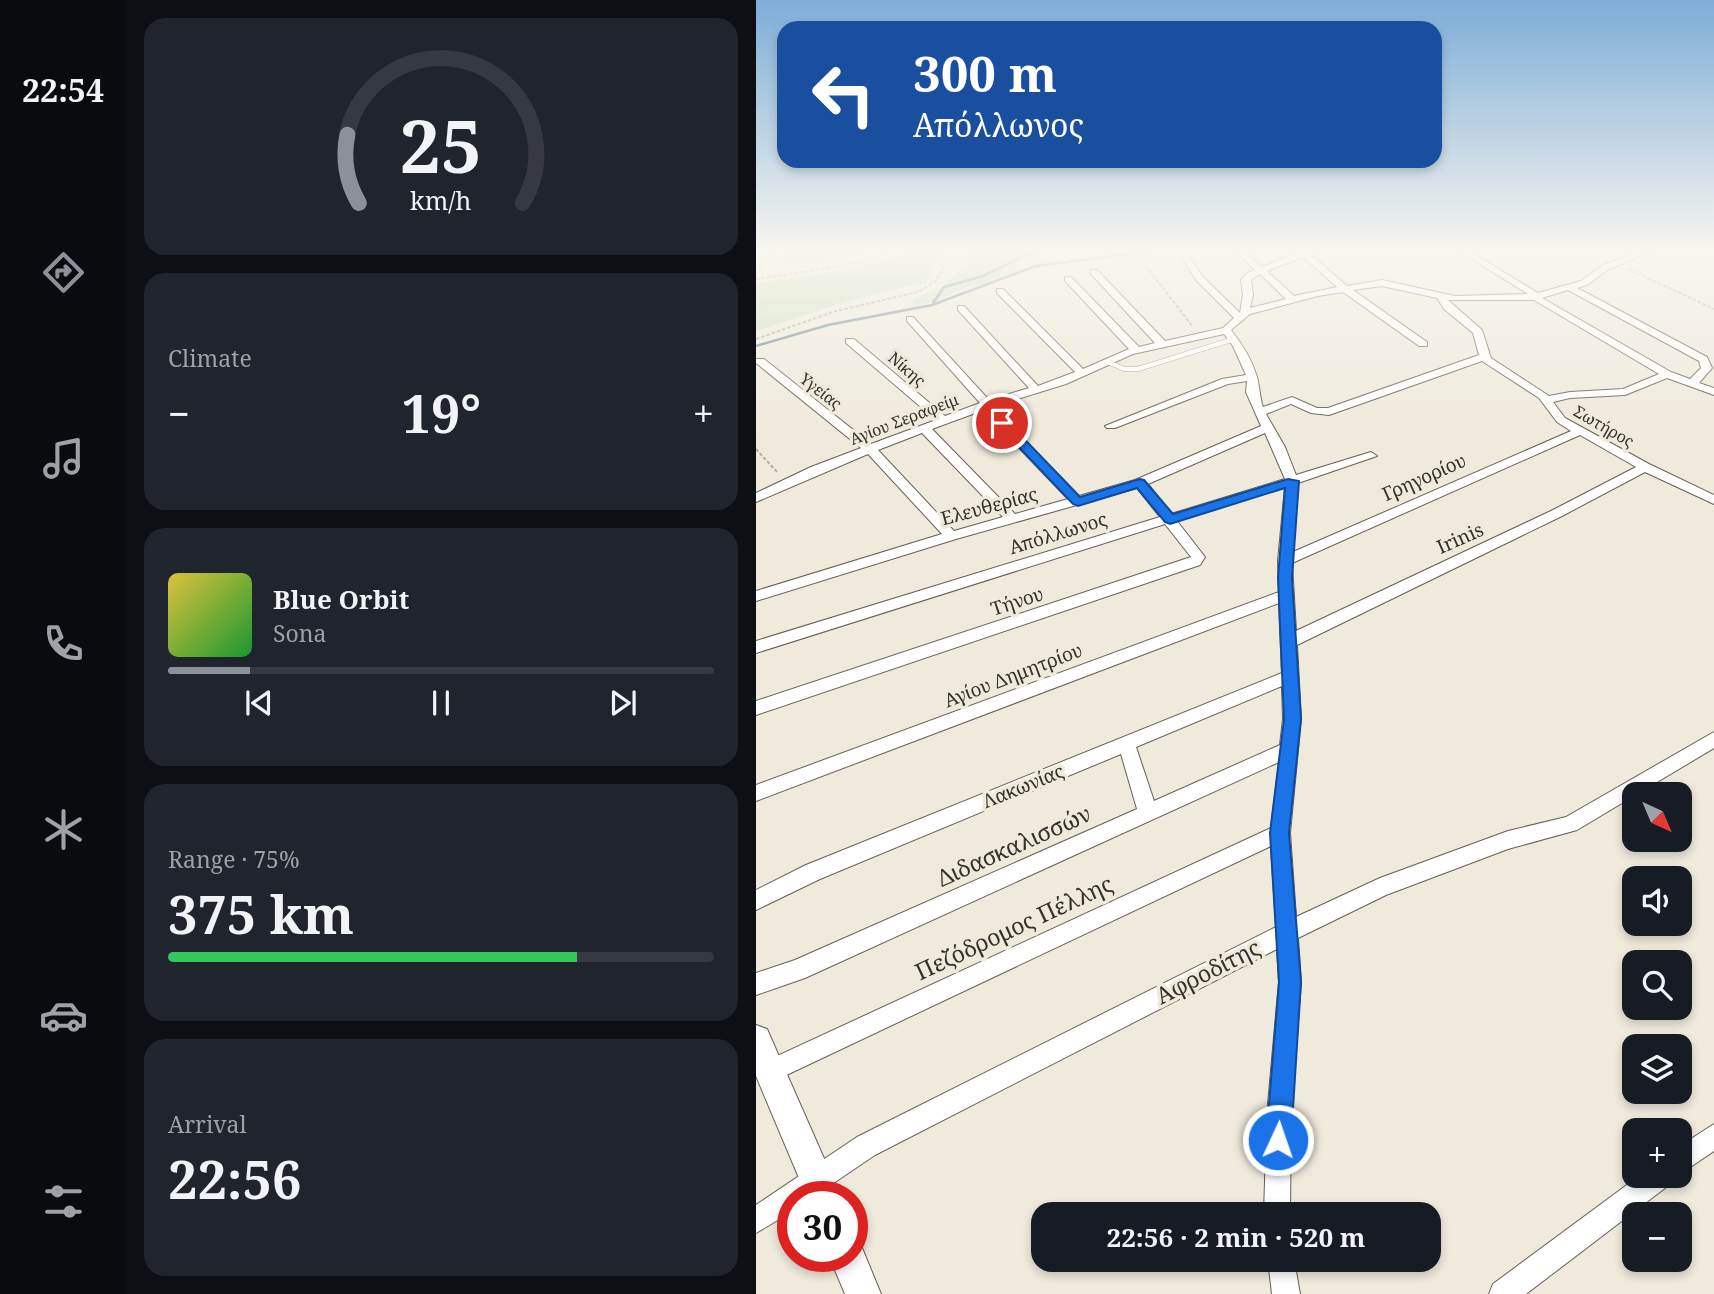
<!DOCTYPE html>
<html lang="en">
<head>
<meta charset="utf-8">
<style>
  body { margin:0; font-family:"Noto Serif",serif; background:#20242c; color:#f1f3f6; height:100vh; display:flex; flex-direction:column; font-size:26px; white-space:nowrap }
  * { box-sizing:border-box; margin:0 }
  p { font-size:23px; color:#9ea1a6 }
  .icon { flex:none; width:38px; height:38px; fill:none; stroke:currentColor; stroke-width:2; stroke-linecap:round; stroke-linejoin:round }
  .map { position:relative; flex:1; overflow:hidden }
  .drawer { display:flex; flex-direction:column; gap:18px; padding:18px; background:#0d0f14; width:630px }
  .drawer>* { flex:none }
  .banner { position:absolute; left:21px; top:21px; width:665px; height:147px; border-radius:21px; box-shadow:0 4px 10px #0003; background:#1a4fa0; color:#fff; overflow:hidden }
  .needle { width:46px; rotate:136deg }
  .tools { position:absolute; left:866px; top:782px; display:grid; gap:14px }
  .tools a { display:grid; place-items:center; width:70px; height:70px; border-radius:14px; background:#171b24; box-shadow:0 4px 10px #0003; font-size:35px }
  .speed { position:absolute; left:21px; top:1181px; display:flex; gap:14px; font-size:35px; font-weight:700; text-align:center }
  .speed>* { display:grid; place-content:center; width:91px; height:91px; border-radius:50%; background:#171b24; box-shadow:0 4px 10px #0003; line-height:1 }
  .speed .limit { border:10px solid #d22; background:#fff; color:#111 }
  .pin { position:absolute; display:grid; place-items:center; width:60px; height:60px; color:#fff; margin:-30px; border:4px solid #fff; border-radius:50%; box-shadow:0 2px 7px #0007 }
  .me { position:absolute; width:77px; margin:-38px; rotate:3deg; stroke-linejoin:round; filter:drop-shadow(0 0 5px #0008) }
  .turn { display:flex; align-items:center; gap:24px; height:147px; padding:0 21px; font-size:32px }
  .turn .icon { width:91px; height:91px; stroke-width:2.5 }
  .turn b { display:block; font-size:49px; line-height:60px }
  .big { font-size:52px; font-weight:700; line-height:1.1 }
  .drawer .card { flex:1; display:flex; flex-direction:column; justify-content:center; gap:10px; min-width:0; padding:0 24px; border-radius:21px; background:#20242c }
  .drawer .dial { align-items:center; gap:0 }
  .dial svg { height:182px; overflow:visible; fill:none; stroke:#363941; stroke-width:7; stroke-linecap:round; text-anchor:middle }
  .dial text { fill:#f1f3f6; stroke:none }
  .song { display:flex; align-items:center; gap:21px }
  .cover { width:84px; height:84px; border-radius:10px; background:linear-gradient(135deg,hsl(50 70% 55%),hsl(130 70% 35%)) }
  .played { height:7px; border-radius:4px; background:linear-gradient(90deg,#8c9099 15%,#363941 15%) }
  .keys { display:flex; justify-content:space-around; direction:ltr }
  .heat { display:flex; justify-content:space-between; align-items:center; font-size:38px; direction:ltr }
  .charge { height:10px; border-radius:5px; background:linear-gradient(90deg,#34c759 75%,#363941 0) }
  .trip { position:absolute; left:275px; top:1202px; width:410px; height:70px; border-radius:21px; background:#171b24; box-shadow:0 4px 10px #0003; font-weight:700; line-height:70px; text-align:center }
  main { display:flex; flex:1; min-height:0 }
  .dock { display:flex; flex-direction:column; width:126px; justify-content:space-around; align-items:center; background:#090b0e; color:#9ea1a6 }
  .dock .icon { width:49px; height:49px }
  .dock .current { color:#8c9099 }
  .dock b { font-size:32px; color:#f1f3f6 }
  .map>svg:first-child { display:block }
  .green { fill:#cde0bd }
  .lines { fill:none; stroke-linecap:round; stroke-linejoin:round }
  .stream { stroke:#678192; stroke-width:2.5 }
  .service-casing { stroke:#656055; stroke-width:5 }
  .minor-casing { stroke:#656055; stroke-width:2 }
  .tertiary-casing { stroke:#656055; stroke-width:2 }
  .path { stroke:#b2aea3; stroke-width:2; stroke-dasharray:3.5 2; stroke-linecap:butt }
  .service { stroke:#fff; stroke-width:4.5 }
  .minor { fill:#fff; fill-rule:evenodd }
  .tertiary { fill:#fff; fill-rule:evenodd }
  .route { fill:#1a73e8; stroke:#114b97; stroke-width:2 }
  .labels { text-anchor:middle; stroke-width:7; stroke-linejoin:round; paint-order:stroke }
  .far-street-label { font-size:16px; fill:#34322d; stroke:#efeadc }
  .street-label { font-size:19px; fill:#34322d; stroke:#efeadc }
  .near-street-label { font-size:23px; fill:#34322d; stroke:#efeadc }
</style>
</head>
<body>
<main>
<nav class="dock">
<b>22:54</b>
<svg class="icon current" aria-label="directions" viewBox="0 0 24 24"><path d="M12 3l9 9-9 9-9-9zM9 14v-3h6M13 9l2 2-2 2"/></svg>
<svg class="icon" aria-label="music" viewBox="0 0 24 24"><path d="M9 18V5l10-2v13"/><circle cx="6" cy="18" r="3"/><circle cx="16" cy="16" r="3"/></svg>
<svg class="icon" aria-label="phone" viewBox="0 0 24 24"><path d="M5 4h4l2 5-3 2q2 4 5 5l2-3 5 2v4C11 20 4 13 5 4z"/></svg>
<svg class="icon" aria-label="climate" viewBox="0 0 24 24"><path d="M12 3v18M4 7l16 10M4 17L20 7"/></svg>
<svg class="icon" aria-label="car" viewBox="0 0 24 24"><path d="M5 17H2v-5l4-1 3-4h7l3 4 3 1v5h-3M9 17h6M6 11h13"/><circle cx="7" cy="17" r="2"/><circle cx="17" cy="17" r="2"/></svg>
<svg class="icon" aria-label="filters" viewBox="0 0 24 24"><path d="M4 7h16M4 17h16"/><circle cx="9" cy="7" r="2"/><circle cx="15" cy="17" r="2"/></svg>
</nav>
<section class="drawer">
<div class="card dial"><svg viewBox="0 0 100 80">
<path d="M14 69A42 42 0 1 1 86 69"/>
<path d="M14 69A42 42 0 0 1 9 39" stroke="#8c9099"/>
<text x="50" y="56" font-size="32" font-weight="700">25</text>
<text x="50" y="72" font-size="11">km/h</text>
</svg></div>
<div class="card"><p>Climate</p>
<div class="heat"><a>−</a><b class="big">19°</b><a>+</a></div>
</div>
<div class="card">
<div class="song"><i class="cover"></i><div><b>Blue Orbit</b><p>Sona</p></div></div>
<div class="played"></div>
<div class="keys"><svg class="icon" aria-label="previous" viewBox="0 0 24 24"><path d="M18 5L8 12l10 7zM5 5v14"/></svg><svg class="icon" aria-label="pause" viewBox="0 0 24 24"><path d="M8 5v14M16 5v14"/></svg><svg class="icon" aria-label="next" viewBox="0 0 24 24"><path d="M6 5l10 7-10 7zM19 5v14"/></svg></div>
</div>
<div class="card"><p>Range · 75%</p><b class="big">375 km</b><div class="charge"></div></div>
<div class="card"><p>Arrival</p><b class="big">22:56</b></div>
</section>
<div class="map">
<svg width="958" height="1294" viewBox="0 0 958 1294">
  <rect width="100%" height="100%" fill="#efeadc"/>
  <g class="green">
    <path d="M31,251H126L65,263L25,265Z"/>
    <path d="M165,251H185L170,282L82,304L0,331V285L4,282L66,274Z"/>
    <path d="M218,251H290L259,264L261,276L207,288L183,300L157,306V299L188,287Z"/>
  </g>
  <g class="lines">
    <g class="stream">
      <path d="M177,303L188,287L227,276L279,251"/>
      <path d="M0,346L72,325L176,305L280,266L396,251"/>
    </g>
    <defs>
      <path id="service" d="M352,362L368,369H382L478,339"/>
      <g id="minor">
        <path d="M427,251H435L432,255L447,277L484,313L487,295L485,280L491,273L499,270L480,251H489L506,267L545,251H557L554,254L591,286L626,280L699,296L772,294L703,251H713L782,293L825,281L847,265L885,251H897L853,269L831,285L821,288L951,357L956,368L943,383L958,388V395L911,378L869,395L814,398L797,402L809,418L893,464L958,495V504L889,472L806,516L541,645L545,719L534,833L540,917L624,878L752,831L810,817L958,732V748L821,830L752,849L630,895L542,938L545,982L535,1115L534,1214H508L511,1115L523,982L521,949L119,1155L57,1197H37V1211L0,1233V1205L101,1137L520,927L515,846L22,1079L14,1083L6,1079L2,1071L6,1063L515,828L523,762L49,978L0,995V973L39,960L381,809L365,754L64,879L0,910V890L50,865L526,673L523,603L0,801V785L523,592L522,561L529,487L421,521L449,557L444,565L0,715V701L435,557L409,524L0,653V641L404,517L381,488L200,539L0,601V591L186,534L112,454L0,502V493L55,467L105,448L0,363V359H8L115,444L180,420L90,343V339H98L189,416L224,403L151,321V317H157L233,400L273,388L202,310V306H208L282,386L319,372L241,293V289H247L327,369L373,349L309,281V277H315L383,347L399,343L335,274V270H341L409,341L467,328L478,318L441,281L424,255ZM547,257L581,287L538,296L511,271ZM504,274L530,299L494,308L497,295L495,280ZM626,286L681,298L688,309L717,333L723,355L572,408H561L536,397L507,407C503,396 504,384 500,374C495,358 486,344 475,330L494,314L562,296L587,292L663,346H671V342L597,290ZM812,290L943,361L945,368L934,379L915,372L786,298ZM692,300H778L903,374L867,389L814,392L793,396L735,358L726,330ZM468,334L477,346L490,375L466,379L349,426L351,428H359L472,384L491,381L490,392L505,426L379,480L323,496L254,425L252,418L257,407L255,401L310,384L377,354ZM726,361L783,398L801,422L815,431L537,552L542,483L621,456L615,452L540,475L529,447L510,414L535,404L555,413L573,415ZM244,404L240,418L244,428L312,499L259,514L176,429ZM166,433L247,517L198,531L122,450ZM509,433L529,479L415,514L392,484ZM824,435L880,467L797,510L540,631L536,563ZM526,686L527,719L524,745L398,801L380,747Z"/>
        <path d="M958,1124V1151L924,1174V1146Z"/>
        <path d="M883,1176H917L913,1185L770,1294H733L737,1284Z"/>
        <path d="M512,1260H538L544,1294H516Z"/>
      </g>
      <g id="tertiary">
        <path d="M0,1025L11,1029L85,1197H51L0,1076Z"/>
        <path d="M96,1240L104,1243L125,1294H89L73,1256H96Z"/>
      </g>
    </defs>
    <use href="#service" class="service-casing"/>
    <use href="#minor" class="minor-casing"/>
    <use href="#tertiary" class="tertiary-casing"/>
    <g class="path">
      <path d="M390,266L437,327"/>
      <path d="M872,269L958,309"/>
      <path d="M0,274L15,251"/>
      <path d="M0,279L87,266L144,251"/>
      <path d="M0,339L80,311L162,292L180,281L197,251"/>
      <path d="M0,449L22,473"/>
    </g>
    <use href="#service" class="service"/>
    <use href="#minor" class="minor"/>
    <use href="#tertiary" class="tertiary"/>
  </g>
  <linearGradient id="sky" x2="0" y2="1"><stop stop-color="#7dadd7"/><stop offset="0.58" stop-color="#f8f6ef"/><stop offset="1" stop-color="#f8f6ef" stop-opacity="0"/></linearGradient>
  <rect width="958" height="432" fill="url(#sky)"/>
  <path class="route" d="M242,420H250L324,497L384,479L388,480L417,514L532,479L543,481L536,578L545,719L533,833L545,982L535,1140L531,1149L522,1152L513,1149L510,1140L523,982L514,833L528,719L522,578L529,488L414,524L409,522L381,488L322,506L317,504L242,425Z"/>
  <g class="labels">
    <g class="far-street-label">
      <text transform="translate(151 369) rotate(41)" y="6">Νίκης</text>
      <text transform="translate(65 391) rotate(38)" y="6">Υγείας</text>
      <text transform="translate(148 419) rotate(-21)" y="6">Αγίου Σεραφείμ</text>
      <text transform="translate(848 426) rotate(30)" y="6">Σωτήρος</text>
    </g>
    <g class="street-label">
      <text transform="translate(668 477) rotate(-24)" y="7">Γρηγορίου</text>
      <text transform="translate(233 506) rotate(-15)" y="7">Ελευθερίας</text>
      <text transform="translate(302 533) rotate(-17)" y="7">Απόλλωνος</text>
      <text transform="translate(704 538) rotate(-24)" y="7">Irinis</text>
      <text transform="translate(261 601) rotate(-18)" y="7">Τήνου</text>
      <text transform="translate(257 675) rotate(-21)" y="7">Αγίου Δημητρίου</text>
      <text transform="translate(267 786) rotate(-22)" y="7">Λακωνίας</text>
    </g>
    <g class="near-street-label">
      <text transform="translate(258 846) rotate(-24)" y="8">Διδασκαλισσών</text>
      <text transform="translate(258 928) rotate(-25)" y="8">Πεζόδρομος Πέλλης</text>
      <text transform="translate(452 972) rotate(-27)" y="8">Αφροδίτης</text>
    </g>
  </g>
</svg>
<div class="tools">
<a><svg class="needle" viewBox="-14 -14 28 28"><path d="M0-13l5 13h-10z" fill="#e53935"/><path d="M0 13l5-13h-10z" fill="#9ea1a6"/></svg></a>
<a><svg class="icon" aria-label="sound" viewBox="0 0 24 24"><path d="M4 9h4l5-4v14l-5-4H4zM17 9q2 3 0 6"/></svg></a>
<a><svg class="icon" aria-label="search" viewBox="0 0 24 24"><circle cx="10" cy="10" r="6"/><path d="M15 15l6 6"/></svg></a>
<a><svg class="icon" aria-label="layers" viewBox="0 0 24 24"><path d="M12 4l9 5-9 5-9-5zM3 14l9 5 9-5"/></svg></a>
<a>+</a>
<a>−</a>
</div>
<div class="speed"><div class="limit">30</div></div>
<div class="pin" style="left:246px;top:423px;background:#d93025"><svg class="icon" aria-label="arrive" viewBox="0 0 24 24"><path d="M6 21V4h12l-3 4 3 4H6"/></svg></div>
<svg class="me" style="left:522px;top:1140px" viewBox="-20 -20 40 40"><circle r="17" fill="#1a73e8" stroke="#fff" stroke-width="3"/><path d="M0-11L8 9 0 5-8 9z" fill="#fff"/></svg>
<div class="trip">22:56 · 2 min · 520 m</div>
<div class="banner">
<div class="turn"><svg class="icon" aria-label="left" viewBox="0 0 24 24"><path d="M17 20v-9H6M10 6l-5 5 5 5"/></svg><div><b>300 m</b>Απόλλωνος</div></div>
</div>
</div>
</main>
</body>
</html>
